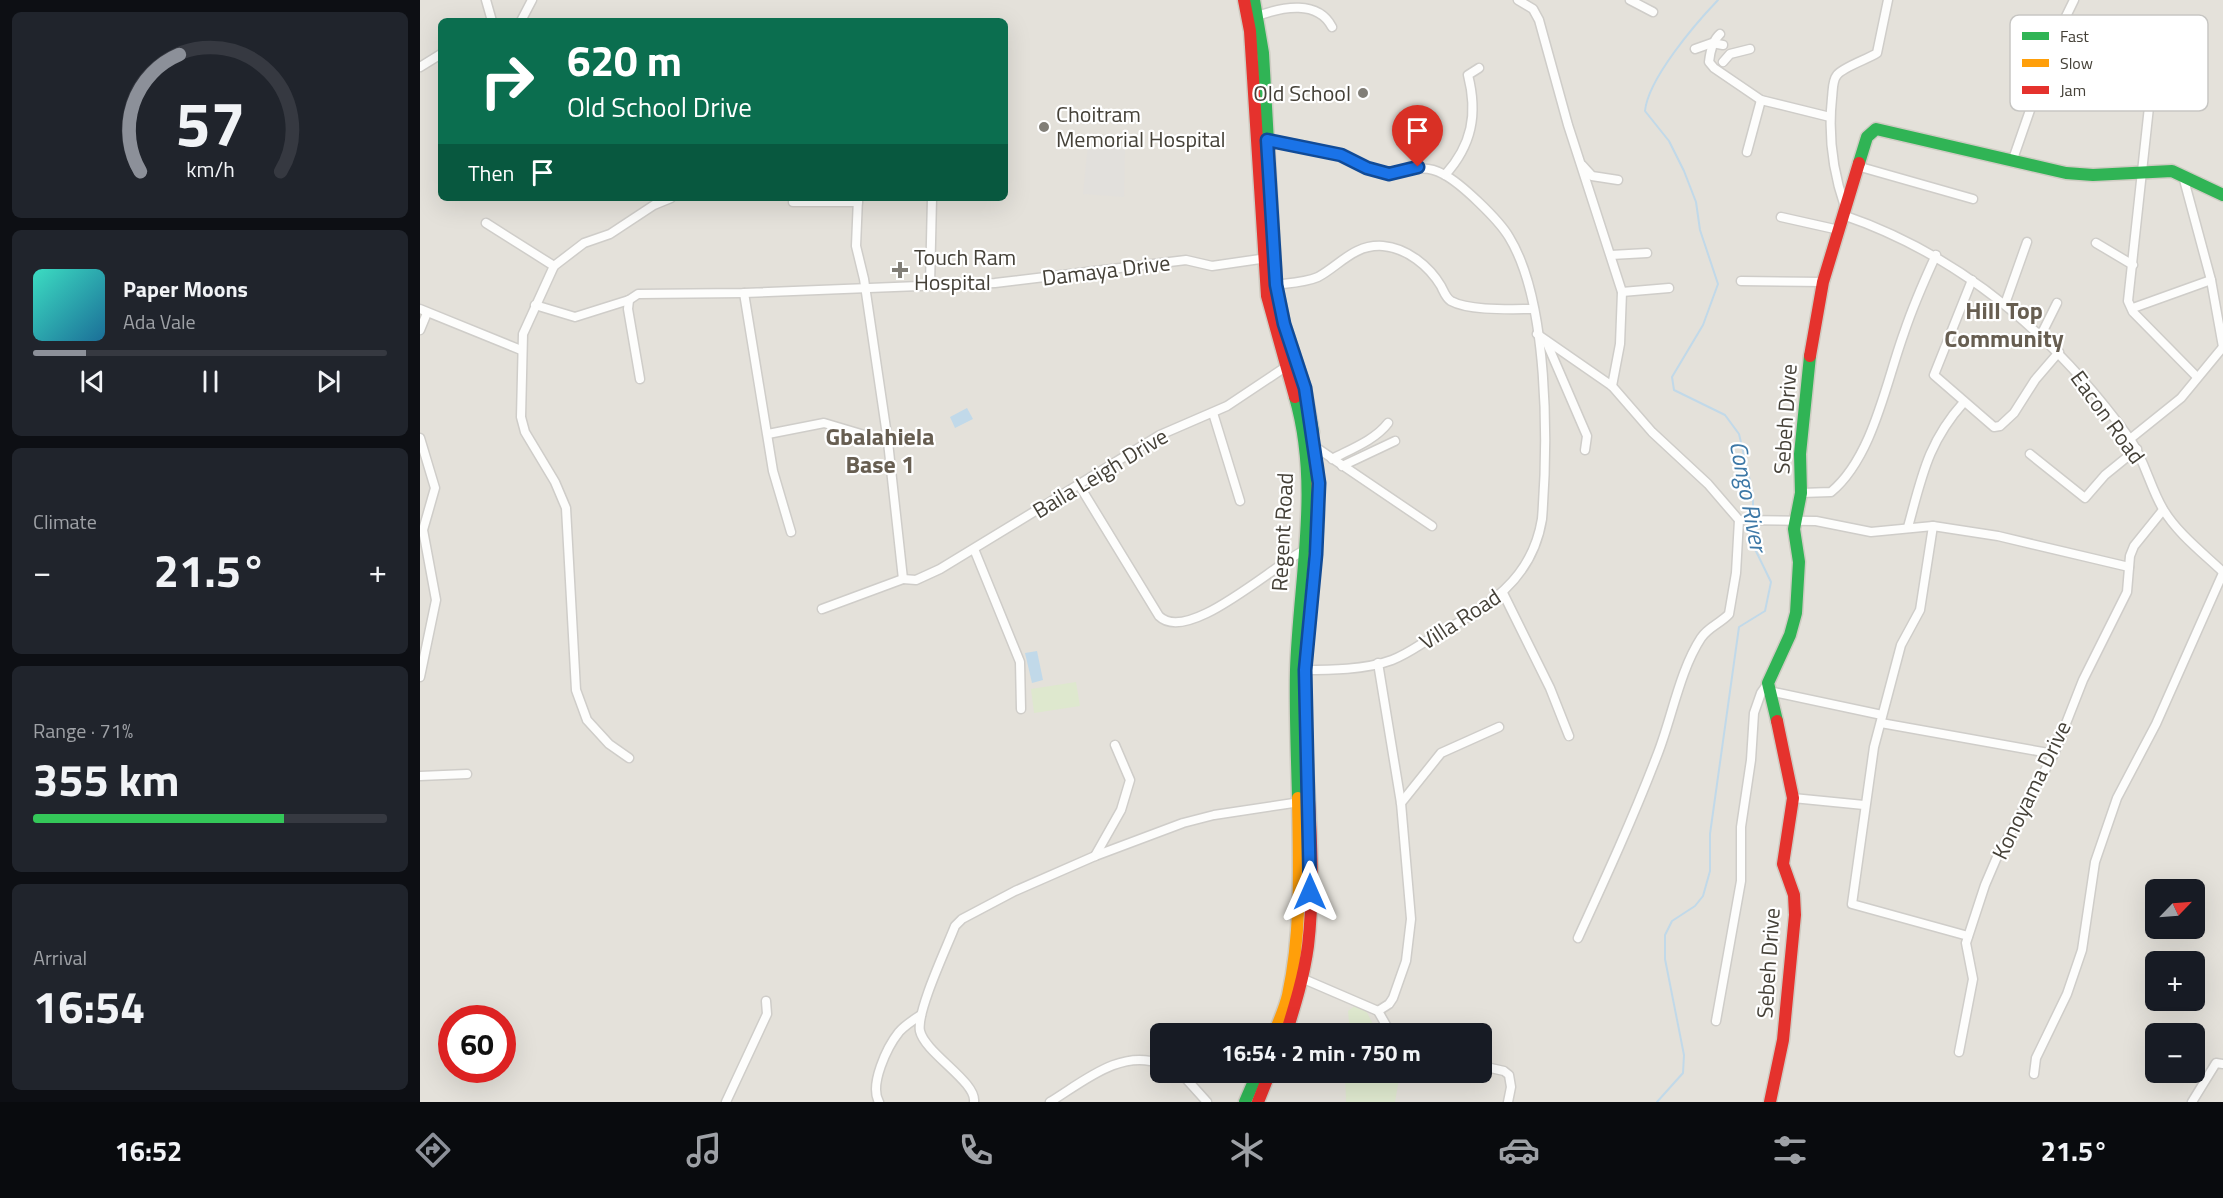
<!DOCTYPE html>
<html lang="en">
<head>
<meta charset="utf-8">
<style>
  body { margin:0; font-family:"Titillium Web",sans-serif; background:#20242c; color:#f1f3f6; height:100vh; display:flex; flex-direction:column; font-size:22px; white-space:nowrap }
  * { box-sizing:border-box; margin:0 }
  p { font-size:20px; color:#9ea1a6 }
  .icon { flex:none; width:33px; height:33px; fill:none; stroke:currentColor; stroke-width:2; stroke-linecap:round; stroke-linejoin:round }
  .map { position:relative; flex:1; overflow:hidden }
  .drawer { display:flex; flex-direction:column; gap:12px; padding:12px; background:#0d0f14; width:420px }
  .drawer>* { flex:none }
  .guide { position:absolute; left:18px; top:18px; width:570px; height:183px; border-radius:9px; box-shadow:0 6px 24px #0002; background:#0b6e4f; color:#fff; overflow:hidden }
  .needle { width:39px; rotate:65deg }
  .controls { position:absolute; left:1725px; top:879px; display:grid; gap:12px }
  .controls a { display:grid; place-items:center; width:60px; height:60px; border-radius:9px; background:#171b24; box-shadow:0 6px 24px #0002; font-size:30px }
  .speed { position:absolute; left:18px; top:1005px; display:flex; gap:12px; font-size:30px; font-weight:700; text-align:center }
  .speed>* { display:grid; place-content:center; width:78px; height:78px; border-radius:50%; background:#171b24; box-shadow:0 6px 24px #0002; line-height:1 }
  .speed .limit { border:9px solid #d22; background:#fff; color:#111 }
  .pin { position:absolute; display:grid; place-items:center; width:51px; height:51px; color:#fff; margin:-62px -26px; border-radius:50% 50% 50% 0; rotate:-45deg; box-shadow:0 0 6px #0007 }
  .pin .icon { rotate:45deg }
  .me { position:absolute; width:66px; margin:-33px; rotate:0deg; stroke-linejoin:round; filter:drop-shadow(0 0 4px #0008) }
  .turn { display:flex; align-items:center; gap:21px; height:126px; padding:0 30px; font-size:27px }
  .turn .icon { width:78px; height:78px; stroke-width:2.5 }
  .turn b { display:block; font-size:42px; line-height:51px }
  .then { display:flex; align-items:center; height:57px; padding:0 30px; background:#0003; gap:12px; font-size:22px }
  .big { font-size:45px; font-weight:700; line-height:1.1 }
  .drawer .tile { flex:1; display:flex; flex-direction:column; justify-content:center; gap:9px; min-width:0; padding:0 21px; border-radius:9px; background:#20242c }
  .drawer .dial { align-items:center; gap:0 }
  .dial svg { height:156px; overflow:visible; fill:none; stroke:#363941; stroke-width:7; stroke-linecap:round; text-anchor:middle }
  .dial text { fill:#f1f3f6; stroke:none }
  .song { display:flex; align-items:center; gap:18px }
  .cover { width:72px; height:72px; border-radius:9px; background:linear-gradient(135deg,hsl(170 70% 55%),hsl(200 70% 35%)) }
  .played { height:6px; border-radius:3px; background:linear-gradient(90deg,#8c9099 15%,#363941 15%) }
  .keys { display:flex; justify-content:space-around; direction:ltr }
  .heat { display:flex; justify-content:space-between; align-items:center; font-size:33px; direction:ltr }
  .charge { height:9px; border-radius:4px; background:linear-gradient(90deg,#34c759 71%,#363941 0) }
  .trip { position:absolute; left:730px; top:1023px; width:342px; height:60px; border-radius:9px; background:#171b24; box-shadow:0 6px 24px #0002; font-weight:700; line-height:60px; text-align:center }
  .tabs { display:flex; height:96px; justify-content:space-around; align-items:center; background:#090b0e; color:#9ea1a6 }
  .tabs .icon { width:42px; height:42px }
  .tabs .on { color:#8c9099 }
  .tabs b { font-size:27px; color:#f1f3f6 }
  main { display:flex; flex:1; min-height:0 }
  .map>svg:first-child { display:block }
  .residential { fill:#e4e1da; fill-rule:evenodd }
  .green { fill:#dee8ce }
  .parking { fill:#e2e0dc }
  .water { fill:#c1d9e9 }
  .lines { fill:none; stroke-linecap:round; stroke-linejoin:round }
  .stream { stroke:#c1d9e9; stroke-width:2 }
  .street-casing { stroke:#cfcdc9; stroke-width:11 }
  .fast-casing { stroke:#cfccc3; stroke-width:15 }
  .slow-casing { stroke:#cfccc3; stroke-width:15 }
  .jam-casing { stroke:#cfccc3; stroke-width:15 }
  .street { stroke:#fdfdfc; stroke-width:8 }
  .fast { stroke:#30b455; stroke-width:12 }
  .slow { stroke:#ff9f0a; stroke-width:12 }
  .jam { stroke:#e5322d; stroke-width:12 }
  .route-casing { stroke:#114b97; stroke-width:15 }
  .route { stroke:#1a73e8; stroke-width:10 }
  .poi-dot { fill:#817e77; stroke:#fff; stroke-width:2 }
  .labels { text-anchor:middle; stroke-width:4.5; stroke-linejoin:round; paint-order:stroke }
  .poi-label { font-size:22px; fill:#454138; stroke:#fff; text-anchor:start }
  .street-label { font-size:22px; fill:#454138; stroke:#fff }
  .neighbourhood-label { font-size:24px; font-weight:bold; fill:#675e51; stroke:#fff }
  .water-label { font-size:24px; font-style:italic; fill:#3d78a6; stroke:#fff }
  .key { fill:#fff; stroke:#c7c6c3; stroke-width:1.5 }
  .key-label { font-size:16px; fill:#454138 }
</style>
</head>
<body>
<main>
<section class="drawer">
<div class="tile dial"><svg viewBox="0 0 100 80">
<path d="M14 69A42 42 0 1 1 86 69"/>
<path d="M14 69A42 42 0 0 1 34 9" stroke="#8c9099"/>
<text x="50" y="56" font-size="32" font-weight="700">57</text>
<text x="50" y="72" font-size="11">km/h</text>
</svg></div>
<div class="tile">
<div class="song"><i class="cover"></i><div><b>Paper Moons</b><p>Ada Vale</p></div></div>
<div class="played"></div>
<div class="keys"><svg class="icon" aria-label="previous" viewBox="0 0 24 24"><path d="M18 5L8 12l10 7zM5 5v14"/></svg><svg class="icon" aria-label="pause" viewBox="0 0 24 24"><path d="M8 5v14M16 5v14"/></svg><svg class="icon" aria-label="next" viewBox="0 0 24 24"><path d="M6 5l10 7-10 7zM19 5v14"/></svg></div>
</div>
<div class="tile"><p>Climate</p>
<div class="heat"><a>−</a><b class="big">21.5°</b><a>+</a></div>
</div>
<div class="tile"><p>Range · 71%</p><b class="big">355 km</b><div class="charge"></div></div>
<div class="tile"><p>Arrival</p><b class="big">16:54</b></div>
</section>
<div class="map">
<svg width="1803" height="1102" viewBox="0 0 1803 1102">
  <rect width="100%" height="100%" fill="#f1efeb"/>
  <path class="residential" d="M0,0H1803V1102H0ZM21,21H585V198H21ZM1736,890H1774V928H1736ZM1736,962H1774V1000H1736ZM32,1018H82V1070H32ZM741,1034H1062V1072H741ZM1736,1034H1774V1072H1736Z"/>
  <g class="green">
    <path d="M656,682L660,706L614,713L611,689Z"/>
    <path d="M944,999L946,1011L958,1033H930L928,1011Z"/>
    <path d="M925,1073H980L975,1102H926Z"/>
  </g>
  <path class="parking" d="M668,145L705,146L704,197L663,194Z"/>
  <g class="water">
    <path d="M547,408L553,419L535,428L530,417Z"/>
    <path d="M617,651L623,680L612,683L605,653Z"/>
  </g>
  <g class="lines">
    <path class="stream" d="M1237,1102L1263,1073L1264,1055L1245,959V935L1252,921L1275,906L1283,896L1290,871V834L1319,627L1345,611L1351,582L1333,545V494L1319,434L1305,415L1254,390L1252,377L1283,325L1298,284L1280,230L1276,202L1264,171L1249,141L1225,111C1228,79 1275,24 1298,0"/>
    <defs>
      <g id="street">
        <path d="M66,0L72,21"/>
        <path d="M1098,0L1113,9L1119,20L1148,125L1202,292L1200,344L1192,386"/>
        <path d="M1210,0L1233,12"/>
        <path d="M835,17C863,6 898,0 912,27"/>
        <path d="M101,21L112,0"/>
        <path d="M1300,34C1293,40 1290,53 1289,62L1294,68L1341,100L1410,117"/>
        <path d="M1275,49L1292,43L1303,45"/>
        <path d="M1303,62L1310,54L1330,49"/>
        <path d="M0,67L21,54"/>
        <path d="M1733,70L1708,301L1713,312L1777,377"/>
        <path d="M844,139C868,142 896,147 920,155C933,159 944,168 957,172C981,178 997,160 1023,174C1041,183 1079,220 1089,237C1129,302 1128,443 1122,519C1112,581 1067,607 1016,635C1002,643 988,654 972,660C945,670 910,670 881,670"/>
        <path d="M1327,152L1341,100"/>
        <path d="M1592,162L1634,41L1654,0"/>
        <path d="M1162,165L1172,176L1198,180"/>
        <path d="M1437,166L1553,199"/>
        <path d="M1025,175C1052,145 1058,114 1048,75L1059,68"/>
        <path d="M1763,176L1791,280L1803,347"/>
        <path d="M438,198L436,246L444,279L468,442L483,579"/>
        <path d="M373,202H438"/>
        <path d="M1425,207C1413,172 1408,135 1412,98C1413,91 1412,81 1417,75C1423,67 1448,59 1457,53L1468,0"/>
        <path d="M1423,215C1543,256 1636,337 1710,439C1725,461 1730,487 1743,509C1757,533 1783,553 1803,572"/>
        <path d="M1361,217L1419,230"/>
        <path d="M66,223L134,266"/>
        <path d="M1676,243L1713,265"/>
        <path d="M1191,255L1227,253"/>
        <path d="M1552,280L1514,375L1574,427L1580,426L1594,413L1615,380L1639,352"/>
        <path d="M1321,281L1403,282"/>
        <path d="M510,285L512,198"/>
        <path d="M853,285C867,283 884,283 898,277C920,265 934,244 963,246C987,248 1009,266 1021,286C1024,292 1026,298 1031,301C1049,311 1092,309 1113,309"/>
        <path d="M1202,292L1249,288"/>
        <path d="M324,293L353,471L371,532"/>
        <path d="M209,300L208,309L220,379"/>
        <path d="M1585,304L1607,242"/>
        <path d="M115,305L155,317L209,300L218,294L324,293L575,283L766,260L792,266L847,258"/>
        <path d="M1713,308L1791,280"/>
        <path d="M0,309L101,350"/>
        <path d="M0,330L7,313"/>
        <path d="M1117,334L1192,386L1232,432L1288,484L1319,520L1396,521L1451,532L1513,526L1578,536L1709,567"/>
        <path d="M1621,335L1637,303"/>
        <path d="M1126,341L1167,436L1165,450"/>
        <path d="M793,413L820,501"/>
        <path d="M348,434L404,423L468,442"/>
        <path d="M0,438L15,488L3,530L16,600L0,677"/>
        <path d="M1710,439L1761,398L1803,347"/>
        <path d="M894,446L1012,526"/>
        <path d="M1610,454L1665,498L1685,475L1717,449"/>
        <path d="M912,459C931,449 955,440 968,423"/>
        <path d="M922,466L975,441"/>
        <path d="M659,485L739,616C768,645 854,564 885,550"/>
        <path d="M1381,493L1411,492C1453,457 1466,382 1484,333C1493,306 1504,281 1516,255"/>
        <path d="M1513,526L1500,610L1481,645L1454,747L1432,904L1548,936"/>
        <path d="M1488,527C1502,476 1508,442 1544,402"/>
        <path d="M554,549L600,662L601,709"/>
        <path d="M483,579L496,580L520,569L740,435L807,406L870,364"/>
        <path d="M1083,593L1130,688L1149,736"/>
        <path d="M402,609L483,579"/>
        <path d="M1349,691L1462,715"/>
        <path d="M1461,723L1634,754"/>
        <path d="M209,758L189,744L167,720L156,690L146,508L135,482L105,432L101,417L103,334L134,266L164,243L190,234L234,205L251,198"/>
        <path d="M0,776L47,774"/>
        <path d="M1373,798L1444,805"/>
        <path d="M981,803L1021,753L1079,727"/>
        <path d="M675,856L701,810L710,780L695,745"/>
        <path d="M1158,938C1186,877 1214,816 1238,753C1252,717 1260,670 1281,638C1288,627 1301,623 1309,614L1316,573L1319,520"/>
        <path d="M879,977L958,1011L971,1034"/>
        <path d="M958,1011L969,1004L973,998L986,961L991,919L981,803L958,663"/>
        <path d="M1296,1021L1321,881V827L1331,760L1334,713L1341,693L1348,683"/>
        <path d="M1539,1052L1553,979L1546,943L1565,885L1577,857L1634,754L1663,680L1707,592L1710,556L1714,546L1743,510"/>
        <path d="M1062,1066L1084,1071L1089,1075L1091,1087L1088,1102"/>
        <path d="M760,1072L787,1102"/>
        <path d="M1614,1074L1616,1058L1647,994L1662,950L1675,862L1697,798L1736,724L1803,573"/>
        <path d="M306,1102L347,1014L346,1001"/>
        <path d="M459,1102C449,1085 467,1047 479,1032C485,1025 493,1020 501,1015"/>
        <path d="M554,1102C557,1082 505,1053 500,1031C496,1012 527,947 535,926L542,919L595,891L675,856L763,823L794,815L880,802"/>
        <path d="M630,1102C663,1082 701,1048 741,1064"/>
        <path d="M1772,1102L1796,1063L1803,1064"/>
      </g>
      <g id="fast">
        <path d="M834,0L843,53L856,285L864,324L885,388L893,432"/>
        <path d="M1439,163L1447,137L1456,129L1646,173L1673,175L1752,171L1803,195"/>
        <path d="M875,397C901,486 879,579 876,670C875,712 877,755 878,798"/>
        <path d="M1357,721L1348,683L1370,635L1376,613L1379,562L1374,529L1381,493L1380,454L1390,356"/>
        <path d="M825,1102L838,1072"/>
      </g>
      <g id="slow">
        <path d="M887,641L898,518L897,466"/>
        <path d="M854,1034C859,1021 865,1008 868,995C882,931 879,863 878,798"/>
      </g>
      <g id="jam">
        <path d="M824,0L830,31L847,296L875,397"/>
        <path d="M1390,356L1403,282L1439,163"/>
        <path d="M866,1034C875,1005 884,976 888,946C900,844 878,742 887,641"/>
        <path d="M838,1102L850,1072"/>
        <path d="M1350,1102L1363,1040L1375,915L1374,895L1363,864L1373,798L1357,721"/>
      </g>
    </defs>
    <use href="#street" class="street-casing"/>
    <use href="#fast" class="fast-casing"/>
    <use href="#slow" class="slow-casing"/>
    <use href="#jam" class="jam-casing"/>
    <use href="#street" class="street"/>
    <use href="#fast" class="fast"/>
    <use href="#slow" class="slow"/>
    <use href="#jam" class="jam"/>
  </g>
  <g class="lines">
    <defs>
      <path id="route" d="M890,892L885,670L896,554L899,483L885,388L864,324L856,285L847,140L921,155L947,168L969,174L998,167"/>
    </defs>
    <use href="#route" class="route-casing"/>
    <use href="#route" class="route"/>
  </g>
  <g class="poi-dot">
    <circle cx="943" cy="93" r="6"/>
    <circle cx="624" cy="127" r="6"/>
    <path d="M477 261h6v6h6v6h-6v6h-6v-6h-6v-6h6z"/>
  </g>
  <g class="labels">
    <g class="poi-label">
      <text x="931" y="101" text-anchor="end">Old School</text>
      <text x="636" y="122">Choitram<tspan x="636" dy="25">Memorial Hospital</tspan></text>
      <text x="494" y="265">Touch Ram<tspan x="494" dy="25">Hospital</tspan></text>
    </g>
    <g class="street-label">
      <text transform="translate(686 270) rotate(-7)" y="8">Damaya Drive</text>
      <text transform="translate(1688 417) rotate(54)" y="8">Eacon Road</text>
      <text transform="translate(1365 419) rotate(-86)" y="8">Sebeh Drive</text>
      <text transform="translate(680 473) rotate(-31)" y="8">Baila Leigh Drive</text>
      <text transform="translate(862 532) rotate(-87)" y="8">Regent Road</text>
      <text transform="translate(1040 619) rotate(-33)" y="8">Villa Road</text>
      <text transform="translate(1611 790) rotate(-64)" y="8">Konoyama Drive</text>
      <text transform="translate(1348 963) rotate(-86)" y="8">Sebeh Drive</text>
    </g>
    <g class="neighbourhood-label">
      <text x="1584" y="319">Hill Top<tspan x="1584" dy="28">Community</tspan></text>
      <text x="460" y="445">Gbalahiela<tspan x="460" dy="28">Base 1</tspan></text>
    </g>
    <g class="water-label">
      <text transform="translate(1328 496) rotate(79)" y="8">Congo River</text>
    </g>
  </g>
  <rect x="1590" y="15" width="198" height="96" rx="9" class="key"/>
  <rect x="1602" y="32" width="27" height="8" fill="#30b455"/>
  <rect x="1602" y="59" width="27" height="8" fill="#ff9f0a"/>
  <rect x="1602" y="86" width="27" height="8" fill="#e5322d"/>
  <g class="key-label">
    <text x="1640" y="42">Fast</text>
    <text x="1640" y="69">Slow</text>
    <text x="1640" y="96">Jam</text>
  </g>
</svg>
<div class="controls">
<a><svg class="needle" viewBox="-14 -14 28 28"><path d="M0-13l5 13h-10z" fill="#e53935"/><path d="M0 13l5-13h-10z" fill="#9ea1a6"/></svg></a>
<a>+</a>
<a>−</a>
</div>
<div class="speed"><div class="limit">60</div></div>
<div class="pin" style="left:998px;top:167px;background:#d93025"><svg class="icon" aria-label="arrive" viewBox="0 0 24 24"><path d="M6 21V4h12l-3 4 3 4H6"/></svg></div>
<svg class="me" style="left:890px;top:892px" viewBox="-20 -20 40 40"><path d="M0-17L14 15 0 8-14 15z" fill="#1a73e8" stroke="#fff" stroke-width="4"/></svg>
<div class="trip">16:54 · 2 min · 750 m</div>
<div class="guide">
<div class="turn"><svg class="icon" aria-label="right" viewBox="0 0 24 24"><path d="M7 20v-9h11M14 6l5 5-5 5"/></svg><div><b>620 m</b>Old School Drive</div></div>
<div class="then">Then<svg class="icon" aria-label="arrive" viewBox="0 0 24 24"><path d="M6 21V4h12l-3 4 3 4H6"/></svg></div>
</div>
</div>
</main>
<nav class="tabs">
<b>16:52</b>
<svg class="icon on" aria-label="directions" viewBox="0 0 24 24"><path d="M12 3l9 9-9 9-9-9zM9 14v-3h6M13 9l2 2-2 2"/></svg>
<svg class="icon" aria-label="music" viewBox="0 0 24 24"><path d="M9 18V5l10-2v13"/><circle cx="6" cy="18" r="3"/><circle cx="16" cy="16" r="3"/></svg>
<svg class="icon" aria-label="phone" viewBox="0 0 24 24"><path d="M5 4h4l2 5-3 2q2 4 5 5l2-3 5 2v4C11 20 4 13 5 4z"/></svg>
<svg class="icon" aria-label="climate" viewBox="0 0 24 24"><path d="M12 3v18M4 7l16 10M4 17L20 7"/></svg>
<svg class="icon" aria-label="car" viewBox="0 0 24 24"><path d="M5 17H2v-5l4-1 3-4h7l3 4 3 1v5h-3M9 17h6M6 11h13"/><circle cx="7" cy="17" r="2"/><circle cx="17" cy="17" r="2"/></svg>
<svg class="icon" aria-label="filters" viewBox="0 0 24 24"><path d="M4 7h16M4 17h16"/><circle cx="9" cy="7" r="2"/><circle cx="15" cy="17" r="2"/></svg>
<b>21.5°</b>
</nav>
</body>
</html>
